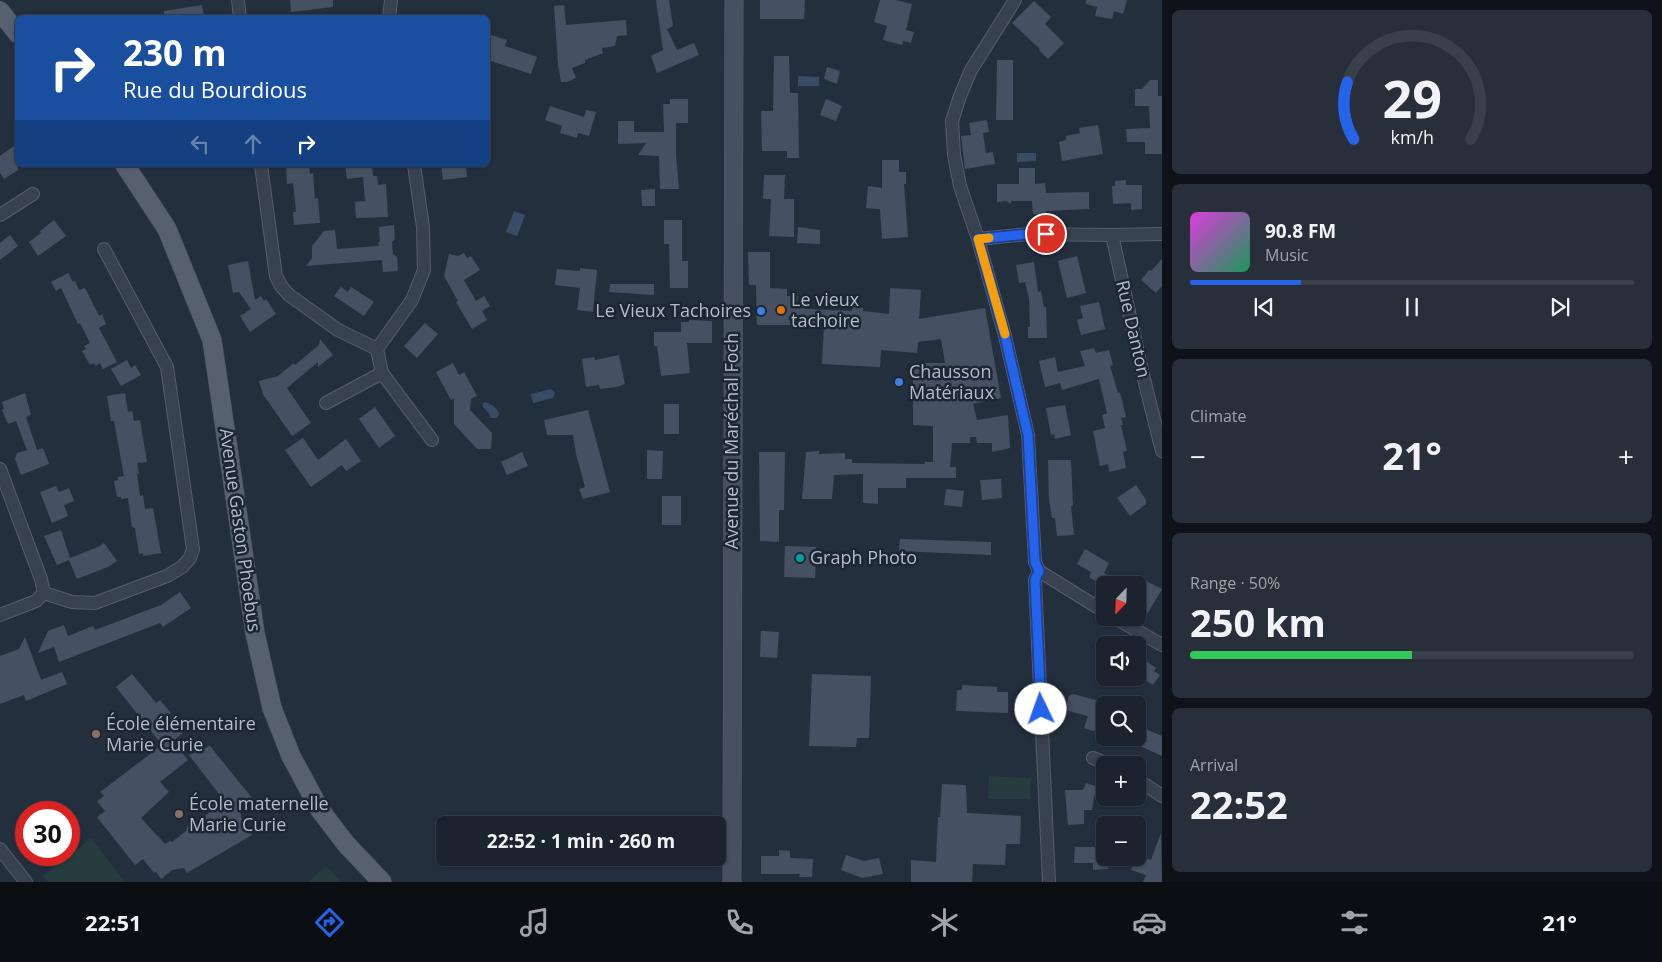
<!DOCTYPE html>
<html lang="en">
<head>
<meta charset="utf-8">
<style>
  body { margin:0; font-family:"Open Sans",sans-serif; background:#282f3a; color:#f1f3f6; height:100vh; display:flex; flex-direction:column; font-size:19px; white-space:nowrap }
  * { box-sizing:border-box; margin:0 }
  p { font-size:16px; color:#a0a4aa }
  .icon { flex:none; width:28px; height:28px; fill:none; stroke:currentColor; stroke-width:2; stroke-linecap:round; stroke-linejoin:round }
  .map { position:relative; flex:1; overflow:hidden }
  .drawer { display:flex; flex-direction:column; gap:10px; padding:10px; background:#0f1319; width:500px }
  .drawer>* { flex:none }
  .banner { position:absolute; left:15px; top:15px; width:475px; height:152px; border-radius:8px; box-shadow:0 1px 4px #0004,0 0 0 1px #39404a; background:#1a4fa0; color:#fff; overflow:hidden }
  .needle { width:32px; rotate:203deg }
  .tools { position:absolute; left:1096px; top:576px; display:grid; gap:10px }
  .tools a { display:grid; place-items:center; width:50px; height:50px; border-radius:8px; background:#1b232e; box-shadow:0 1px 4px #0004,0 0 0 1px #39404a; font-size:25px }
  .speed { position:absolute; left:15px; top:801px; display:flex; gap:10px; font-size:25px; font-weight:700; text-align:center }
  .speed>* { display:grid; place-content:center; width:65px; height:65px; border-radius:50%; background:#1b232e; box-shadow:0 1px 4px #0004,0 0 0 1px #39404a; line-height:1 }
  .speed .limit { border:8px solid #d22; background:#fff; color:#111 }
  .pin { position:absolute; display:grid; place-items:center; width:42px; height:42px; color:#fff; margin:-21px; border:2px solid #fff; border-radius:50%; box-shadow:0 1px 5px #0007 }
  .me { position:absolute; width:55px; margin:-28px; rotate:357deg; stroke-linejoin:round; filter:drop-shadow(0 0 4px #0008) }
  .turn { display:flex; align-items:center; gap:18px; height:105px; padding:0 25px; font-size:22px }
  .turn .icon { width:65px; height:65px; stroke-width:2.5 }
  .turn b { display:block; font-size:35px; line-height:42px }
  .lanes { display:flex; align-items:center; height:48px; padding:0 25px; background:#0003; justify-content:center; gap:25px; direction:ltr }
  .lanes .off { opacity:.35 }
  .big { font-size:38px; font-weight:700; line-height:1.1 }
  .drawer .widget { flex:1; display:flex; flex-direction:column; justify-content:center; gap:8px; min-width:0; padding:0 18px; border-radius:8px; background:#282f3a }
  .drawer .dial { align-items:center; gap:0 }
  .dial svg { height:130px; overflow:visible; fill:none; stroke:#39404a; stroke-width:7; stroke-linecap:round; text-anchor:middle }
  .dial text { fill:#f1f3f6; stroke:none }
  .song { display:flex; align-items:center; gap:15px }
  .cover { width:60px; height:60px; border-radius:8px; background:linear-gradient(135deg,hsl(300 70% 55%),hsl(150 70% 35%)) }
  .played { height:5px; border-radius:2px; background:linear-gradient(90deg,#2563eb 25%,#39404a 25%) }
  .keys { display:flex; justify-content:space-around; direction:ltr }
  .heat { display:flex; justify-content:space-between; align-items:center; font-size:28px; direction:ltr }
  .charge { height:8px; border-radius:4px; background:linear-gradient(90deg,#34c759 50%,#39404a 0) }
  .trip { position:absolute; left:436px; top:816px; width:290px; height:50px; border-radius:8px; background:#1b232e; box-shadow:0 1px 4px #0004,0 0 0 1px #39404a; font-weight:700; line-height:50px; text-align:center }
  .tabs { display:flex; height:80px; justify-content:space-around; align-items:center; background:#0b0e12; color:#a0a4aa }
  .tabs .icon { width:35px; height:35px }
  .tabs .current { color:#2563eb }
  .tabs b { font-size:22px; color:#f1f3f6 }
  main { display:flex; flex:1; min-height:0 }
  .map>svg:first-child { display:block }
  .green { fill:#263c3f }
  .water { fill:#394c67 }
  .building { fill:#455162 }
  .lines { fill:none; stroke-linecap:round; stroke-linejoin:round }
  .minor-casing { stroke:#565f6c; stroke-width:14 }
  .secondary-casing { stroke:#565f6c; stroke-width:19 }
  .primary-casing { stroke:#414a57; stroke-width:20 }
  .minor { stroke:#38414e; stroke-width:12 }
  .secondary { stroke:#465061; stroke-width:18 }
  .primary { stroke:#56606e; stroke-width:19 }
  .route-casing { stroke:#184099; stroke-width:12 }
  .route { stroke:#2563eb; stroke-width:9 }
  .slow { stroke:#f59e0b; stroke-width:9 }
  .food-dot { fill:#e8710a; stroke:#1d2633; stroke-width:2 }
  .shop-dot { fill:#3f7fe0; stroke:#1d2633; stroke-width:2 }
  .culture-dot { fill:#0f9aa8; stroke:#1d2633; stroke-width:2 }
  .education-dot { fill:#8d6e63; stroke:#1d2633; stroke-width:2 }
  .labels { text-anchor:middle; stroke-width:5; stroke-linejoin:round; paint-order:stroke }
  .poi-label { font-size:18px; fill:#b4bcc9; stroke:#1d2633; text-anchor:start }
  .street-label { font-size:18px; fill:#b4bcc9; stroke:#1d2633 }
</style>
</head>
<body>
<main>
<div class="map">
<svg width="1162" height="882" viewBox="0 0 1162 882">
  <rect width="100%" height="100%" fill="#242f3e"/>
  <g class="green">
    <path d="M989,776L1031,778L1030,799H988Z"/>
    <path d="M91,838L125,882H48L43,876Z"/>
    <path d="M326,866L341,882H308Z"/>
  </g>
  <g class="water">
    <path d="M798,76L819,77V86H798Z"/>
    <path d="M1017,153H1036V161L1017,162Z"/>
    <path d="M514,211L525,215L517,236L506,232Z"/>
    <path d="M551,389L555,393L553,398L533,403L531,394Z"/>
    <path d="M485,402C491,404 498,408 499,414L497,418H491L488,412L483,407V403Z"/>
  </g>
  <g class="building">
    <path d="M290,0H333V7L291,12Z"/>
    <path d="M656,0H669L673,26L667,29L677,50L694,43L699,55L657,73L651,56L663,50Z"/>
    <path d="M760,0H805L804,19H760Z"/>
    <path d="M880,0H896L912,4L906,30L914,32L911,43L903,41L902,45L883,40L887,26L874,22Z"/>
    <path d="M1086,0H1127L1123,14L1114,11L1112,19L1095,16L1097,7L1086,4Z"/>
    <path d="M1034,1L1051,17L1045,24L1064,43L1048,59L1039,50L1040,49L1012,23Z"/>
    <path d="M202,5L204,18H164V11Z"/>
    <path d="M564,5L566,25L626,20L627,35L617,36L615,46L602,48L603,53L585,60V63L572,68L576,78L567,82H561L558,64L554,6Z"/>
    <path d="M491,35L507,40L505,46L537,57L531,74L488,60V44Z"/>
    <path d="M774,56H789L790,93H798L799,158H787V151H762L761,111H773Z"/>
    <path d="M997,60H1013V120H996Z"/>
    <path d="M827,67L840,71L837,84L824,79Z"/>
    <path d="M1150,80H1158V96H1162V154H1145V142H1127L1126,129L1150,128L1149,106H1135V89H1142Z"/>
    <path d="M670,99H688V123H676V154L679,189H660L659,156L638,155L646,143L618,144V121H634V132H664L663,104H670Z"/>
    <path d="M826,99L842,106L836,121L820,115Z"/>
    <path d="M550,106L584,117L586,110L596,112L589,136L578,133L577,138L560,133L562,126L545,120Z"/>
    <path d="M987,120L989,132L983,133L986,153L993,152L995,164L965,169L961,136L971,135L969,123Z"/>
    <path d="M1098,125L1103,154L1062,161L1059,142L1066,140V136L1080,133L1079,128Z"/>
    <path d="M18,143V170L4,179L0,173V156Z"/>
    <path d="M882,160H899V172H906V184H904L908,237L882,239L880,209L866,208L868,186L882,188Z"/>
    <path d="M286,165H309L310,174L313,173L315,199L318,198L320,223L294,225L293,212H296L293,183L287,184Z"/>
    <path d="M345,165H372L373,176H377L378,185L386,184L388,217L356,218L355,202L365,201L363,177L347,179Z"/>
    <path d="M441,165H466L467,177L443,180Z"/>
    <path d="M1019,168H1035V184L1045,183L1046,193L1089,192V209L1046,211V214H1033L1032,201H1012L1010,204L1007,201L997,202V184H1019Z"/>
    <path d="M764,175H785L784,199H794V237L769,236L771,199H763Z"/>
    <path d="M1126,180V185H1142V209L1131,210V203L1113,204L1112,186H1115V181Z"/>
    <path d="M655,189V206H642L641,190Z"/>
    <path d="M54,220L66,236L38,256L29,242L41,233L40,231Z"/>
    <path d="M664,220H682V261H688V288H670L669,244H664Z"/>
    <path d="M394,225L395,239L392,242L393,254L397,257L398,271L383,272L382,260L306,266L312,258V246L324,231L335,230L337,249L379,246L378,242H380L379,227Z"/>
    <path d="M798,227L820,230V244L797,243Z"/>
    <path d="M10,235L18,246L0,260V243Z"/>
    <path d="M748,252H770V288L787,289V296H798L797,303L805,304V309L852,311V307L863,308V311L889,314L890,288L921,290L919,319L985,308L1001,398L973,404L977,420L1008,415L1010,448L992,452V443H977L976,437H970V443H952L950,467H956V478H906V488H878V504L863,503V474L834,475L832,499H802L806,452L819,451V454L845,453V459H852V463L925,464V462H933V426L913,425V363H945L941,339L918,342L917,353L881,350L880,367L822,364L824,325H757L756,285H749Z"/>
    <path d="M464,253L467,258L471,256L480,270L464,280L476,301L484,296L490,306L482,311L487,320L472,329L456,302L458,301L444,276L449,254L458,256Z"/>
    <path d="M1077,256L1086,293L1067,298L1058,261Z"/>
    <path d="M1162,259V286L1156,293L1141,280L1149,270L1151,271Z"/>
    <path d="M248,261L255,300L261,296L264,301L266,299L276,314L250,332L240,316L251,309L239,292L233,293L228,265Z"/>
    <path d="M1034,262L1038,292L1041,291L1044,307H1046L1047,338H1028V327H1030L1029,298L1025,282L1019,283L1016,265Z"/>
    <path d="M580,268L597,270L593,312L577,310L580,288L555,285L557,269L580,271Z"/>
    <path d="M68,273L73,282L75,281L79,290L85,288L99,316L102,314L106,324L99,328L117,362L103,369L100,363L95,366L94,363L90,365L82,351L86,349L84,346L90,343L80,323L78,324L61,288L56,291L51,282Z"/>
    <path d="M610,284H654V295L609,292Z"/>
    <path d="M341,287L348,292L351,287L374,302L364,316L334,296Z"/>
    <path d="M1099,302L1105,329L1081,335L1077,320L1083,318L1080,306Z"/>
    <path d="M689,320L712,321V343H687L690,373L661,376L657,346H654V332H681V322H689Z"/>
    <path d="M425,323L438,334L417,358L404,346Z"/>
    <path d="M320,339L333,355L318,367V362L287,388L311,423L292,436L265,397H264L259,381L278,376L294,363L295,365L319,345Z"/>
    <path d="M1094,348L1096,353L1109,350L1113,365L1110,366L1118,393L1120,392L1126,417L1121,418L1123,425H1121L1127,451L1123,452L1126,468L1109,472L1108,464L1100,466L1093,431L1105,428L1102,415L1107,413L1099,379L1062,390L1060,383L1045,387L1039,361L1055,357L1058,372L1085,366L1080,351Z"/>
    <path d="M619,355L625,384L617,387L600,389L599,385L586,387L582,359L594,357L595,360Z"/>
    <path d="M127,360L131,368L135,365L141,375L121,386L111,369Z"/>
    <path d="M453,363L459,375L464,372L477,396L471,399L470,410L492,433L491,449H477L454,424V398L451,400L436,372Z"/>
    <path d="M25,393L31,415L26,417L37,450L43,448L49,464L21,475L15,459L17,453L27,450L16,421L8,424L2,410L4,409L2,402Z"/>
    <path d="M125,393L128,412L132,411L134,421L140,420L147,462L137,463L139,474H137L140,496L143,495L145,509L153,508L161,553L143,556V553L139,554L135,528L132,527L128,498L121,499V497H117L114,481L118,480V477L124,476L114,421H111L107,396Z"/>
    <rect x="664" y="404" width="15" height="30"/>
    <path d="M1065,405L1071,435L1055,439L1054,434L1051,435L1046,408Z"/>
    <path d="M375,407L395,436L379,448L359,419Z"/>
    <path d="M588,410L610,492L583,499L579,489L585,487L576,454L573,435H547L544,420Z"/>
    <path d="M303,438L318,460L346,439L361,461L346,471L342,465L311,487L285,450Z"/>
    <path d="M647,450L663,451L662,479H647Z"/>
    <path d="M522,452L528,466L507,475L501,462Z"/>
    <path d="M759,452H785L784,510H779V542L760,541Z"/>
    <path d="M1048,460H1071L1073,506H1071L1074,535L1057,536L1055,518H1052L1049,500Z"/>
    <path d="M1001,479L1002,498L982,500L980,480Z"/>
    <path d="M1136,485L1146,500V504L1130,516L1117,498Z"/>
    <path d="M56,486L59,492L69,488L74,501L64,505L68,516L52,523L40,492Z"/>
    <path d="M946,489L964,491L962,507L944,505Z"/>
    <rect x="662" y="496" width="19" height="29"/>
    <path d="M61,530L70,558L98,547L104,543L117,561L108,567L77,579L69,560L57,565L44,536Z"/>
    <path d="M900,539L991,542V555L899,551Z"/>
    <path d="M785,546L816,547L815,578L784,577Z"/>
    <path d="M1085,549L1109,563L1104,573L1113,578L1108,585H1105V587L1089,577L1091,572L1077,564Z"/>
    <path d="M1138,577L1162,589L1148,613L1138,608Z"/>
    <path d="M180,592L191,608L163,627L160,623L59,662L54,647L38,653L48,631L64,625L68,636L93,626L95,630L161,605Z"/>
    <path d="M761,631L779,632L777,658L760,657Z"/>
    <path d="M25,637L41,680L62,672L67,684L26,701L24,695L0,704V656L19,649Z"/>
    <path d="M1142,658L1156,668L1154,671L1160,675L1153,685L1138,675V664Z"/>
    <path d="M132,674L156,703L160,700L171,713L169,715L183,733L173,741L188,760L160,782L169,792L141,818L165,844L170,841L172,842L186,831L188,824L196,823L210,812L212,806L222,798L189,755L210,746L252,798L240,807L241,817L252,835L187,873L184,868L172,870L161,879L156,872L154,873L143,859L135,865L97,817L105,811L97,801L104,796L100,792L162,745L116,687Z"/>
    <path d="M812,674L871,676L869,738H857L856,747L809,746Z"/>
    <path d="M962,685L997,687V692H1008V713L956,711L957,690H962Z"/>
    <path d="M1073,694L1104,702L1096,732L1084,728L1088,716L1065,710L1069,696Z"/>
    <path d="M1138,726L1162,736V756L1138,745Z"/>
    <path d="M1086,783L1098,787L1094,797L1092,810H1084V824L1068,825L1065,790H1083Z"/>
    <path d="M942,784L966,785L967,813L1021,816L1020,844H1006L1005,865L973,864L972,882H911V860L936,862L938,817H940Z"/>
    <path d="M1161,833L1162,882H1143L1146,875L1131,870L1136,858H1138V855L1151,860Z"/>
    <path d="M1075,847H1105V858H1108V869L1093,870V863H1074Z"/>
    <path d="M779,850L790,851V858L813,859L812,877H799L800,874H761V856H779Z"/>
    <path d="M846,855L864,861L879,858L883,874L862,878L841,870Z"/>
  </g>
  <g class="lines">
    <defs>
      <g id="minor">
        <path d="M238,0L240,18"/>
        <path d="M1015,0L971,70L960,96L952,121L954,155L960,186L978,239L1005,336L1028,435L1035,562L1039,571L1035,580L1049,882"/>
        <path d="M389,18L391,0"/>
        <path d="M261,165L276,276L281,286L289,295L338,330L377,349"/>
        <path d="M414,165L423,227L424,270L412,300L377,349L382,373L432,440"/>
        <path d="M0,215L33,194"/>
        <path d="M1112,235L1142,371L1162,451"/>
        <path d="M978,239L1029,234L1112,235L1162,234"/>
        <path d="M326,403L382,373"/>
        <path d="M0,469L41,579L44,593L36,601L0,615"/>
        <path d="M1039,571L1105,612"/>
        <path d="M44,593L72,602L95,603L167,576L182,567L190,558L193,549L167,367L104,249"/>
        <path d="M1115,618L1162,645"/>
        <path d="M1093,758L1111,765"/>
        <path d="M1138,780L1162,796"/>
        <path d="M0,849L26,882"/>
      </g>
      <path id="secondary" d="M732,882L734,0"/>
      <g id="primary">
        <path d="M0,11L18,34"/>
        <path d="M125,165L167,229L212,340L255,633L272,708L291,756L320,810L346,844L382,882"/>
      </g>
    </defs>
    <use href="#minor" class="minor-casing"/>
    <use href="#secondary" class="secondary-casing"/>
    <use href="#primary" class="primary-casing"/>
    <use href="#minor" class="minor"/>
    <use href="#secondary" class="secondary"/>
    <use href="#primary" class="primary"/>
  </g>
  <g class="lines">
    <defs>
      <path id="route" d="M1041,709L1035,580L1039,571L1035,562L1028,435L1005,336L978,239L1029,234H1046"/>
    </defs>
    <use href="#route" class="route-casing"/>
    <use href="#route" class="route"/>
    <path class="slow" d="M989,238L978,239L1005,334"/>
  </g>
  <circle class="food-dot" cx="781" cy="310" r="5"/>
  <g class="shop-dot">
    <circle cx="761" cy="311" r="5"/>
    <circle cx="899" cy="382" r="5"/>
  </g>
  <circle class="culture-dot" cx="800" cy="558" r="5"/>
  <g class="education-dot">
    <circle cx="96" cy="734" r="5"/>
    <circle cx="179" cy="814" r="5"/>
  </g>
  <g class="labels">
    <g class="poi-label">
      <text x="791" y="306">Le vieux<tspan x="791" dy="21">tachoire</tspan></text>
      <text x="751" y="317" text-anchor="end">Le Vieux Tachoires</text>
      <text x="909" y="378">Chausson<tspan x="909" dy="21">Matériaux</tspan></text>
      <text x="810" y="564">Graph Photo</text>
      <text x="106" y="730">École élémentaire<tspan x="106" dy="21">Marie Curie</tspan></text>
      <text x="189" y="810">École maternelle<tspan x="189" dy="21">Marie Curie</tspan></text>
    </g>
    <g class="street-label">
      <text transform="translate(1133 329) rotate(77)" y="6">Rue Danton</text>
      <text transform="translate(732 441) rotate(-90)" y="6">Avenue du Maréchal Foch</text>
      <text transform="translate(240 530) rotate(82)" y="6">Avenue Gaston Phoebus</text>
    </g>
  </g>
</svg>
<div class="tools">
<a><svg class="needle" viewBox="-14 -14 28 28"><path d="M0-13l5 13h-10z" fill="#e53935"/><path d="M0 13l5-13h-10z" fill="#a0a4aa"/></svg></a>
<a><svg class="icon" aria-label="sound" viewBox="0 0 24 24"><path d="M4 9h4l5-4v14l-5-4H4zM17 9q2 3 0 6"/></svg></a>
<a><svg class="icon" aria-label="search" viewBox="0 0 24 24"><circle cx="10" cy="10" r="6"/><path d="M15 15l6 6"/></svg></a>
<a>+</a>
<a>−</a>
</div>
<div class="speed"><div class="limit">30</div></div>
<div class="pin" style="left:1046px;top:234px;background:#d93025"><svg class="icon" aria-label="arrive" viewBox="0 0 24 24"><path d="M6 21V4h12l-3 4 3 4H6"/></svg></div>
<svg class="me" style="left:1041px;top:709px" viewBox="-20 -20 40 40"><circle r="19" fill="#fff"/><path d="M0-13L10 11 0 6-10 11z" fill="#2563eb"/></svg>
<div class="trip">22:52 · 1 min · 260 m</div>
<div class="banner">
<div class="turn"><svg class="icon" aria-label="right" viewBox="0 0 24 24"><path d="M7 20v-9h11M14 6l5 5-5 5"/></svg><div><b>230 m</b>Rue du Bourdious</div></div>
<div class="lanes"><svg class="icon off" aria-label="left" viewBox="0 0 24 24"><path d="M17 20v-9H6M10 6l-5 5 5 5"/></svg><svg class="icon off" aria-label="ahead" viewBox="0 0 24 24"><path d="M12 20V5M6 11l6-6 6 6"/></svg><svg class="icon" aria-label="right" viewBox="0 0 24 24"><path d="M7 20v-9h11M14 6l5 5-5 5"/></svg></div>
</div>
</div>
<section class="drawer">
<div class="widget dial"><svg viewBox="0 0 100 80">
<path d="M14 69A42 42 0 1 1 86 69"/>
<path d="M14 69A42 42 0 0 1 10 34" stroke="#2563eb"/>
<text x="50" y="56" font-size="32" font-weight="700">29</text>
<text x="50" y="72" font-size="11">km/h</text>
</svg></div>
<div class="widget">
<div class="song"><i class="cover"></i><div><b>90.8 FM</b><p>Music</p></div></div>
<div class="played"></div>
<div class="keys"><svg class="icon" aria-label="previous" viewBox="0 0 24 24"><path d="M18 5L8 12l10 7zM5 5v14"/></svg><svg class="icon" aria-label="pause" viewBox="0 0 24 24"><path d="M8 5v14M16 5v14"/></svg><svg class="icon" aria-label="next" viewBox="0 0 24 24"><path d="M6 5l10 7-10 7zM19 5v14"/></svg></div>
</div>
<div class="widget"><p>Climate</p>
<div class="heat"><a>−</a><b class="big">21°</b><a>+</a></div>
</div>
<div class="widget"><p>Range · 50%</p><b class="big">250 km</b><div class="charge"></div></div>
<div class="widget"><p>Arrival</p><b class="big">22:52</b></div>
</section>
</main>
<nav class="tabs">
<b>22:51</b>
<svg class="icon current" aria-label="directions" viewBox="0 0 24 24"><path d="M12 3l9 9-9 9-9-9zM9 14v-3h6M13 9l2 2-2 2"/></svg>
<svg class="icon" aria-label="music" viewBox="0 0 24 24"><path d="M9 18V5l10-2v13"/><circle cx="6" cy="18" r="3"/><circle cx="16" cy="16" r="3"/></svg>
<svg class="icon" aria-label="phone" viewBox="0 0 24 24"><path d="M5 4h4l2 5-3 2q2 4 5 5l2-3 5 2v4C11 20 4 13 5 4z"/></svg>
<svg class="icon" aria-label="climate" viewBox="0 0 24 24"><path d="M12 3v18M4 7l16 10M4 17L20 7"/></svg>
<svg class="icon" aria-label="car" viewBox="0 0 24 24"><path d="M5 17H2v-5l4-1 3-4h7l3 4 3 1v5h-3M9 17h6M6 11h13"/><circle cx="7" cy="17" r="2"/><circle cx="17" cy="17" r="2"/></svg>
<svg class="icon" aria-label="filters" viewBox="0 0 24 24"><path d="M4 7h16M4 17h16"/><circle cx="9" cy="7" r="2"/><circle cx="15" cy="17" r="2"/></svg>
<b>21°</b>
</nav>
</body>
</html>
